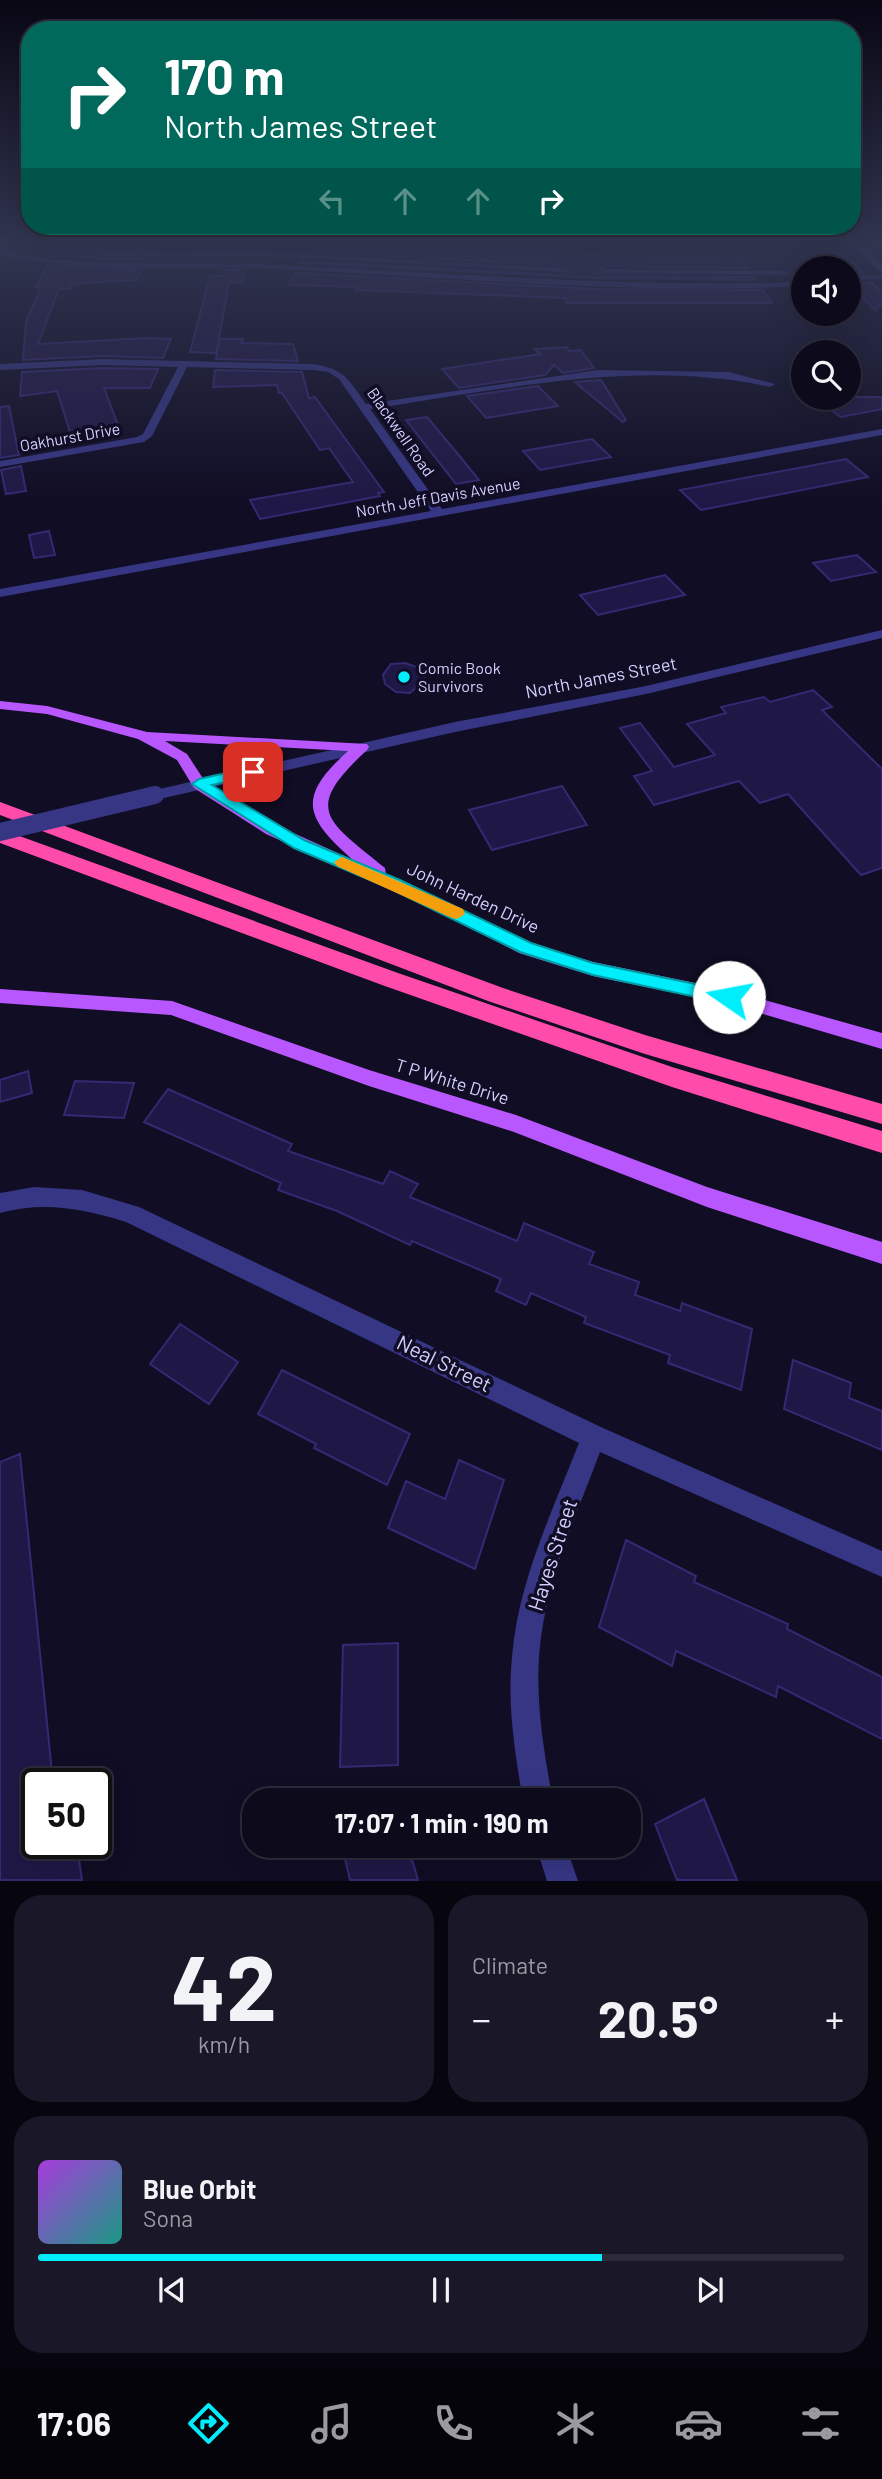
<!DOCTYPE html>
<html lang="en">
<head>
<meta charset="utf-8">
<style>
  body { margin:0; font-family:Barlow,sans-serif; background:#1a1828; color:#f1f3f6; height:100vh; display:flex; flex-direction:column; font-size:26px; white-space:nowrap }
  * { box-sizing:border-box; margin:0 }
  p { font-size:23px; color:#9a9aa3 }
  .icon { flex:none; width:38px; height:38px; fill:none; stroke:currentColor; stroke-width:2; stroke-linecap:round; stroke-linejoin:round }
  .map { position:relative; height:1881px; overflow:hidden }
  .side { display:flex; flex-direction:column; gap:14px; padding:14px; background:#07060f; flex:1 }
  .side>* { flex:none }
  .guide { position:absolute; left:21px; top:21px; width:840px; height:214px; border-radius:28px; box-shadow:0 7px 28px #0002,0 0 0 2px #2c2b3a; background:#00695c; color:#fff; overflow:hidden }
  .controls { position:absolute; left:791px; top:256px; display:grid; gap:14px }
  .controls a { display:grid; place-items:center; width:70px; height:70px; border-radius:50%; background:#0c0a1b; box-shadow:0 7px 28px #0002,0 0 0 2px #2c2b3a; font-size:35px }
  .speed { position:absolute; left:21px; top:1768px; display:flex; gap:14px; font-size:35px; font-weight:700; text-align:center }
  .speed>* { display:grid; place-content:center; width:91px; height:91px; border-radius:50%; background:#0c0a1b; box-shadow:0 7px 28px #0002,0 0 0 2px #2c2b3a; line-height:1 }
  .speed .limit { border:4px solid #111; border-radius:10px; background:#fff; color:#111 }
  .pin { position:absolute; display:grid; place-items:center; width:60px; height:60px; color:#fff; margin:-30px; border-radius:14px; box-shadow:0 4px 10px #0006 }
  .me { position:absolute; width:77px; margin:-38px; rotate:282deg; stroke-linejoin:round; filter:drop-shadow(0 0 5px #0008) }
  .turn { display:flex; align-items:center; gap:24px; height:147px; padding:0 28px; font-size:32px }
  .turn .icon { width:91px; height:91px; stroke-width:2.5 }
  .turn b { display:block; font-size:49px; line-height:60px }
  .lanes { display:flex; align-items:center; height:66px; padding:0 28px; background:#0003; justify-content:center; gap:35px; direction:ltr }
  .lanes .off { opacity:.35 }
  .big { font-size:52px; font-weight:700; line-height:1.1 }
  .side .card { flex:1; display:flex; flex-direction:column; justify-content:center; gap:10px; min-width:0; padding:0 24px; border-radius:28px; background:#1a1828 }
  .side .dial { align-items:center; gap:0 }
  .dial b { font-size:91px; line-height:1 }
  .song { display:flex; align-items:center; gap:21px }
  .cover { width:84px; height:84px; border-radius:10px; background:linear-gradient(135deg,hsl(280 70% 55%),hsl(170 70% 35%)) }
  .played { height:7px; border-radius:4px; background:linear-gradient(90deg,#00edfb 70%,#2c2b3a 70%) }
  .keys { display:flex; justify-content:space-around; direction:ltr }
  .heat { display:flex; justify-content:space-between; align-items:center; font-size:38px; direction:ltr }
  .side .tiles { flex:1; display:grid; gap:14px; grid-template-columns:1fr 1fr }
  .card:last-child { grid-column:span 2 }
  .trip { position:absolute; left:242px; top:1788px; width:399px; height:70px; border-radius:28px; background:#0c0a1b; box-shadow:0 7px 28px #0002,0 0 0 2px #2c2b3a; font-weight:700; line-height:70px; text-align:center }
  .tabs { display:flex; height:112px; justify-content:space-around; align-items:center; background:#05040b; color:#9a9aa3 }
  .tabs .icon { width:49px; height:49px }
  .tabs .current { color:#00edfb }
  .tabs b { font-size:32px; color:#f1f3f6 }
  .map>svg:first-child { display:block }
  .building { fill:#1f1846; stroke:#342973; stroke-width:2 }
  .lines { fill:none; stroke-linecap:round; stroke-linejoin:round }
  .minor { fill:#363685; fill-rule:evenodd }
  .major { fill:#b957ff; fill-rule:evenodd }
  .highway { fill:#ff4ba9; fill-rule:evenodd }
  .minor-bridge { stroke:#363685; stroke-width:18 }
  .route { fill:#00edfb; stroke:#009aa3; stroke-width:2 }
  .slow { fill:#f59e0b }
  .poi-dot { fill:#00edfb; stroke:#100d24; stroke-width:2.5 }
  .labels { text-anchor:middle; stroke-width:7; stroke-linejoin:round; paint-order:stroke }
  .far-street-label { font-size:16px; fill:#d3d0ff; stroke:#100d24 }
  .far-poi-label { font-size:16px; fill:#d3d0ff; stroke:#100d24; text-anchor:start }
  .street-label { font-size:18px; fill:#d3d0ff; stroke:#100d24 }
  .near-street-label { font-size:21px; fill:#d3d0ff; stroke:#100d24 }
</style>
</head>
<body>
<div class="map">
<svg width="882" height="1881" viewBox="0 0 882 1881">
  <rect width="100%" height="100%" fill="#100d24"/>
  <g class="building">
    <path d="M59,241H152L149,249L100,248L94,255L97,258H145V260L51,256Z"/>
    <path d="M353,241L525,253L677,257L738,256L747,268L604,266L598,273L601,276L754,277L756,280L599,278L301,263L303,261L562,275L568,271L562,265L309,252L315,242Z"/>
    <path d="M821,256H846L863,273H849V268H832Z"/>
    <path d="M47,265L141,270L137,280L83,283L72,284L70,289H59L38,344L147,338L171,339L163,358L103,356L23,360L26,322L41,287H36Z"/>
    <path d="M225,270H245L243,283L229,282L219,339H243L241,343L293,344L298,361L216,359L219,340L216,353L190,352L210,276H223Z"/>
    <path d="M295,273L598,289L763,290L772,303H566V298L356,290L357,287L288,285Z"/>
    <path d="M871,282L882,293V303L875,310L849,284Z"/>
    <path d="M567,347L569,351L581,350L594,368L563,373L554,365L545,375L459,388L442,369L540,354L534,349Z"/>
    <path d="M103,368L158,369L150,388H104L118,425L70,432L57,391L20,396L22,372Z"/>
    <path d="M215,370L302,372L309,398L315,397L384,492L378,493L380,496L260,519L250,500L353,482L329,448L320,450L282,393H279L277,385L213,387Z"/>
    <path d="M601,380L626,420L623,422L575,382Z"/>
    <path d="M538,386L558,406L486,418L467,396Z"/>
    <path d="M812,397H882V409L841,417Z"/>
    <path d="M9,406L19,455L0,458V407Z"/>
    <path d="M427,417L462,459L479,480L456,484L406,420Z"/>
    <path d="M592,439L611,457L540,470L523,451Z"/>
    <path d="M846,459L868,477L701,510L680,490Z"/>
    <path d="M21,466L26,491L6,494L1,470Z"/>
    <path d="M49,531L55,555L34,558L29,535Z"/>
    <path d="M857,555L876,572L831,581L813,563Z"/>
    <path d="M665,575L685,595L598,615L580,595Z"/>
    <path d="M405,663L422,669L425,680L410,693L396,692L385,684L383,675L391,664Z"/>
    <path d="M813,690L832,707L822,710L882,769V868L861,875L788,794L760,803L739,781L654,805L634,776L652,771L620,728L640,723L674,767L715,755L687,724L726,713L721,707L764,697L770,702Z"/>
    <path d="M562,786L587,825L492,850L469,810Z"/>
    <path d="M28,1071L32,1093L0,1102V1080Z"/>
    <path d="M75,1081L134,1083L124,1118L64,1115Z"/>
    <path d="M168,1089L292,1144L288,1151L383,1184L390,1171L418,1184L410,1197L517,1241L524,1223L594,1252L589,1264L639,1282L635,1295L680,1311L682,1303L752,1329L741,1390L668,1363L670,1355L584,1323L586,1317L531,1293L526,1305L496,1291L501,1279L412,1241L410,1245L337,1211L278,1190L281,1183L144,1122Z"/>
    <path d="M180,1324L238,1362L209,1404L150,1364Z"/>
    <path d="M793,1360L851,1383L849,1398L882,1411V1450L784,1409Z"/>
    <path d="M282,1370L410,1434L387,1485L314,1448L316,1444L258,1414Z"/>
    <path d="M20,1454L53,1783H37V1843H56L57,1855L77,1846L82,1880H0V1462Z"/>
    <path d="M459,1460L504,1480L475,1569L388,1528L406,1481L445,1499Z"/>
    <path d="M626,1540L696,1576L694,1582L788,1624L787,1629L882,1677V1739L778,1686L776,1697L676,1651L672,1666L599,1627Z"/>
    <path d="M398,1643V1765L340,1767L343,1645Z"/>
    <path d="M704,1799L737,1880H677L655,1824Z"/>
    <path d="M342,1846H408L418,1880H350Z"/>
  </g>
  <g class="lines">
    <g class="minor">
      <path d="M848,241H856L882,266V273Z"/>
      <path d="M0,251C86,269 171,260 258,264C440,272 621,288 803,282V286C621,295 440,276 258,268C171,265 86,274 0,255Z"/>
      <path d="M100,251L266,252L562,268L566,270L562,272L266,256L97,255Z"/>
      <path d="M604,269L786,271L790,273L786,275L601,273Z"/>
      <path d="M882,275V279L849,280V276Z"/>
      <path d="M103,359L313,364C345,369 348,379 366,404L598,370L729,372L775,384L770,387C638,358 501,390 370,409L442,509L882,429V435L0,597V589L431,511L339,379L328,372L313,370L187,367L152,436L144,442L0,467V461L137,437L143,434L178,367L103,365L0,370V364Z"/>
      <path d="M882,630V638L646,694L455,732L155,800L147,795L155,790L455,722L646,686Z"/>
      <path d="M34,1187L82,1190L139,1207L603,1428L882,1551V1577L600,1452C575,1519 544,1585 539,1657C536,1705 544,1753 553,1801H523C515,1753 507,1705 512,1657C518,1582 552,1512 579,1443L126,1222C83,1209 45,1201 0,1213V1193Z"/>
      <path d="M536,1846H566L578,1881H547Z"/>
    </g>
    <g class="major">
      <path d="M0,701L47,706L147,732L367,744L369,747L367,750C302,810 326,820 385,868L386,874L531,943L593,962L729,990L882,1033V1049L729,1004L593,976L519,953L438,911L266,834L194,788L177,760L138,739L47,714L0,709ZM165,741L348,751C297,797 304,817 353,860L278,826L204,780L187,754Z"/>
      <path d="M0,989L172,1001L369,1070L516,1115L707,1187L882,1242V1264L707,1207L514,1132L369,1086L171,1015L0,1003Z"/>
    </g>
    <g class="highway">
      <path d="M0,802L503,988L645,1035L882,1104V1124L645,1054L488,1001L0,815Z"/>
      <path d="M0,829L398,973L672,1067L882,1131V1153L672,1087L382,985L0,843Z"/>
    </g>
    <path class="minor-bridge" d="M0,832L155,795"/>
  </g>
  <linearGradient id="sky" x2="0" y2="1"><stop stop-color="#090714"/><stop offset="0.48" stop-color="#313550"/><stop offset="1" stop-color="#313550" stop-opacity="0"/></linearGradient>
  <rect width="882" height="504" fill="url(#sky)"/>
  <path class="route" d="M253,767L258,768V775L212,785L304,840L400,880L531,943L593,963L729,991L735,993L737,997L735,1002L729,1004L593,975L520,952L389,888L294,848L192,784L199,779Z"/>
  <path class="slow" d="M342,857L463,909L465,914L457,919L452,918L337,866L334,862Z"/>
  <circle class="poi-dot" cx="404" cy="677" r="7"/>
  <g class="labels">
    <g class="far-street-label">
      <text transform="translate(401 432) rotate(55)" y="6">Blackwell Road</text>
      <text transform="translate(70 437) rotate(-10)" y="6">Oakhurst Drive</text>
      <text transform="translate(438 497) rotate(-10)" y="6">North Jeff Davis Avenue</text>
    </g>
    <g class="far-poi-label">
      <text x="418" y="674">Comic Book<tspan x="418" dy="18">Survivors</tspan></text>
    </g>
    <g class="street-label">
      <text transform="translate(601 678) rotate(-11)" y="6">North James Street</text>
      <text transform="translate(473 898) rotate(25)" y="6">John Harden Drive</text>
      <text transform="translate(452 1082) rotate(17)" y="6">T P White Drive</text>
    </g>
    <g class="near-street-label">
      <text transform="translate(444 1364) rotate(26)" y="7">Neal Street</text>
      <text transform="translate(553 1555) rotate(-72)" y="7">Hayes Street</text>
    </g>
  </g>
</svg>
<div class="controls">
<a><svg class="icon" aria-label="sound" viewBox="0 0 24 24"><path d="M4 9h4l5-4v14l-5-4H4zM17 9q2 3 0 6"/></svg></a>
<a><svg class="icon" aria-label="search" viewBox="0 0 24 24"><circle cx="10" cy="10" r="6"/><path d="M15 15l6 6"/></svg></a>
</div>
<div class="speed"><div class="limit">50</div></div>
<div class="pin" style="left:253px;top:772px;background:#d93025"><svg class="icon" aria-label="arrive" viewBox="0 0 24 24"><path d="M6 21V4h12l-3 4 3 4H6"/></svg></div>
<svg class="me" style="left:729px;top:997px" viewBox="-20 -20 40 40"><circle r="19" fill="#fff"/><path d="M0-13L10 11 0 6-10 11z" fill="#00edfb"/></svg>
<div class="trip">17:07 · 1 min · 190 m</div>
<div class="guide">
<div class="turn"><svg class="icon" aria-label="right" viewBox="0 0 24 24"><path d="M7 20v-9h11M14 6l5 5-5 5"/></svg><div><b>170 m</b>North James Street</div></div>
<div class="lanes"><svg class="icon off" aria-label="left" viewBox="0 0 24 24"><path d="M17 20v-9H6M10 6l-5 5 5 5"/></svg><svg class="icon off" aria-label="ahead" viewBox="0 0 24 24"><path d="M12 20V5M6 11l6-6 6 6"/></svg><svg class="icon off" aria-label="ahead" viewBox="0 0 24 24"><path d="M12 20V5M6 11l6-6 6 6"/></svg><svg class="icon" aria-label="right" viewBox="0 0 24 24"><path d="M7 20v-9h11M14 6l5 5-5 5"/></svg></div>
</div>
</div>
<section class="side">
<div class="tiles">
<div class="card dial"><b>42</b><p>km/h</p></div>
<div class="card"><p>Climate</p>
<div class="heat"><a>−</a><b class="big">20.5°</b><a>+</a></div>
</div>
<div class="card">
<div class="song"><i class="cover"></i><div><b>Blue Orbit</b><p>Sona</p></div></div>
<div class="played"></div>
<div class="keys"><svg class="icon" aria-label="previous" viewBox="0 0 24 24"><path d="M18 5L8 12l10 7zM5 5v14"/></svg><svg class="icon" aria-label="pause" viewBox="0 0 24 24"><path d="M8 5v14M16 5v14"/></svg><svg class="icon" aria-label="next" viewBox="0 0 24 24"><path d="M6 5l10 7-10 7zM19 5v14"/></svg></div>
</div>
</div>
</section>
<nav class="tabs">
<b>17:06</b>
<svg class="icon current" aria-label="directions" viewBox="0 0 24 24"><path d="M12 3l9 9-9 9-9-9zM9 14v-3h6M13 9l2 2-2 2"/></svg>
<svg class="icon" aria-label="music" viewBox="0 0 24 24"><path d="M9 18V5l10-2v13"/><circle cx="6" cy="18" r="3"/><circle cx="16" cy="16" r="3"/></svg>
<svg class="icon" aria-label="phone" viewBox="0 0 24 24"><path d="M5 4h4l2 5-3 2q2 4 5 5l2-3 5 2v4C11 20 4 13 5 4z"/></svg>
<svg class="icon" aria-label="climate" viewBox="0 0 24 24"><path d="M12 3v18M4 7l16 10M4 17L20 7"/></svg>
<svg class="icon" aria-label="car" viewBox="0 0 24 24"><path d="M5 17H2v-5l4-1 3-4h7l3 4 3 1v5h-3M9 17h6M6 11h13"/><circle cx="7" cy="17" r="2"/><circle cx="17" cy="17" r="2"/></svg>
<svg class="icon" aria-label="filters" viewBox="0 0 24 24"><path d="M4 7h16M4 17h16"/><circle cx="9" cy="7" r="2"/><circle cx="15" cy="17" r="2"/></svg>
</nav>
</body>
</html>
